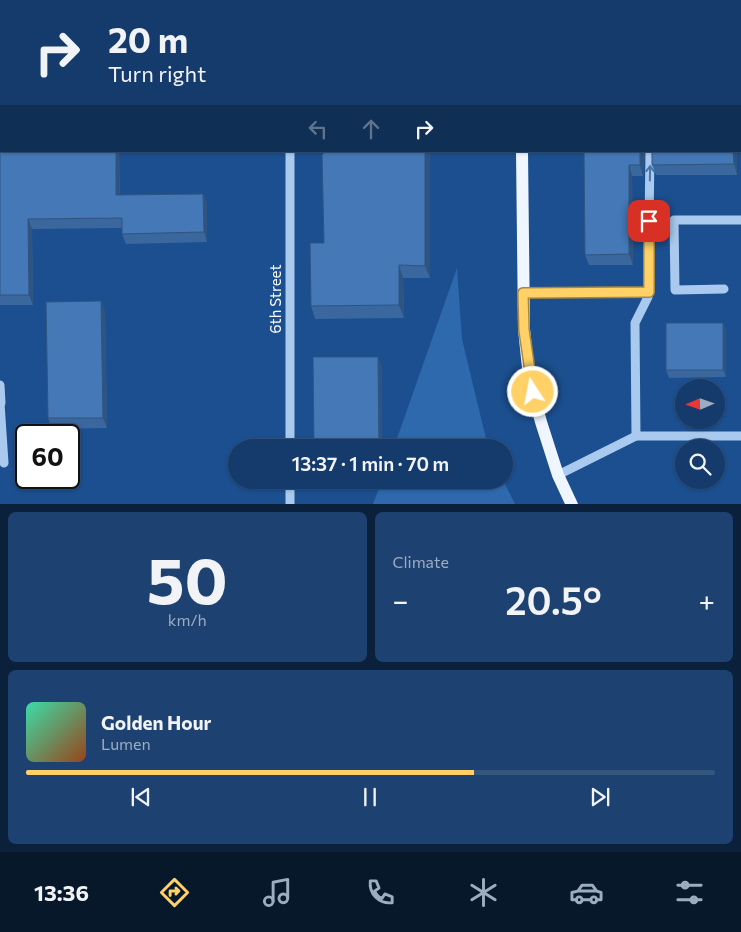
<!DOCTYPE html>
<html lang="en">
<head>
<meta charset="utf-8">
<style>
  body { margin:0; font-family:Commissioner,sans-serif; background:#1d4271; color:#f1f3f6; height:100vh; display:flex; flex-direction:column; font-size:19px; white-space:nowrap }
  * { box-sizing:border-box; margin:0 }
  p { font-size:16px; color:#9dadc1 }
  .icon { flex:none; width:28px; height:28px; fill:none; stroke:currentColor; stroke-width:2; stroke-linecap:round; stroke-linejoin:round }
  .map { position:relative; height:504px; overflow:hidden }
  .drawer { display:flex; flex-direction:column; gap:8px; padding:8px; background:#0b203b; flex:1 }
  .drawer>* { flex:none }
  .banner { position:absolute; left:0px; top:0px; width:741px; height:152px; box-shadow:0 1px 4px #0004,0 0 0 1px #33557e; background:#143b6b; color:#f1f3f6; overflow:hidden }
  .needle { width:32px; rotate:268deg }
  .controls { position:absolute; left:675px; top:379px; display:grid; gap:10px }
  .controls a { display:grid; place-items:center; width:50px; height:50px; border-radius:50%; background:#143b6b; box-shadow:0 1px 4px #0004,0 0 0 1px #33557e; font-size:25px }
  .speed { position:absolute; left:15px; top:424px; display:flex; gap:10px; font-size:25px; font-weight:700; text-align:center }
  .speed>* { display:grid; place-content:center; width:65px; height:65px; border-radius:50%; background:#143b6b; box-shadow:0 1px 4px #0004,0 0 0 1px #33557e; line-height:1 }
  .speed .limit { border:2px solid #111; border-radius:8px; background:#fff; color:#111 }
  .pin { position:absolute; display:grid; place-items:center; width:42px; height:42px; color:#fff; margin:-21px; border-radius:10px; box-shadow:0 2px 8px #0006 }
  .me { position:absolute; width:55px; margin:-28px; rotate:349deg; stroke-linejoin:round; filter:drop-shadow(0 0 4px #0008) }
  .turn { display:flex; align-items:center; gap:18px; height:105px; padding:0 25px; font-size:22px }
  .turn .icon { width:65px; height:65px; stroke-width:2.5 }
  .turn b { display:block; font-size:35px; line-height:42px }
  .lanes { display:flex; align-items:center; height:48px; padding:0 25px; background:#0003; justify-content:center; gap:25px; direction:ltr }
  .lanes .off { opacity:.35 }
  .big { font-size:38px; font-weight:600; line-height:1.1 }
  .drawer .card { flex:1; display:flex; flex-direction:column; justify-content:center; gap:8px; min-width:0; padding:0 18px; border-radius:8px; background:#1d4271 }
  .drawer .dial { align-items:center; gap:0 }
  .dial b { font-size:65px; line-height:1 }
  .song { display:flex; align-items:center; gap:15px }
  .cover { width:60px; height:60px; border-radius:8px; background:linear-gradient(135deg,hsl(160 70% 55%),hsl(20 70% 35%)) }
  .played { height:5px; border-radius:2px; background:linear-gradient(90deg,#ffd166 65%,#33557e 65%) }
  .keys { display:flex; justify-content:space-around; direction:ltr }
  .heat { display:flex; justify-content:space-between; align-items:center; font-size:28px; direction:ltr }
  .drawer .tiles { flex:1; display:grid; gap:8px; grid-template-columns:1fr 1fr }
  .card:last-child { grid-column:span 2 }
  .trip { position:absolute; left:228px; top:439px; width:285px; height:50px; border-radius:25px; background:#143b6b; box-shadow:0 1px 4px #0004,0 0 0 1px #33557e; font-weight:600; line-height:50px; text-align:center }
  .dock { display:flex; height:80px; justify-content:space-around; align-items:center; background:#08182b; color:#9dadc1 }
  .dock .icon { width:35px; height:35px }
  .dock .on { color:#ffd166 }
  .dock b { font-size:22px; color:#f1f3f6 }
  .map>svg:first-child { display:block }
  .green { fill:#2e69ad }
  .lines { fill:none; stroke-linecap:round; stroke-linejoin:round }
  .minor { stroke:#a9c9ee; stroke-width:9 }
  .major { stroke:#f0f6ff; stroke-width:12 }
  .wall { fill:#3a679d }
  .shaded-wall { fill:#305480 }
  .building { fill:#4478b7; stroke:#305480 }
  .oneway { stroke:#4674ac }
  .route-casing { stroke:#a68842; stroke-width:12 }
  .route { stroke:#ffd166; stroke-width:9 }
  .labels { text-anchor:middle; stroke-width:5; stroke-linejoin:round; paint-order:stroke }
  .street-label { font-size:15px; fill:#fff; stroke:#1b4f8f }
</style>
</head>
<body>
<div class="map">
<svg width="741" height="505" viewBox="0 0 741 505">
  <rect width="100%" height="100%" fill="#1b4f8f"/>
  <g class="green">
    <path d="M457,268L462,339L488,447H394Z"/>
    <path d="M382,480H503L515,504H373Z"/>
  </g>
  <g class="lines">
    <g class="minor">
      <path d="M290,0V1"/>
      <path d="M628,0L631,1"/>
      <path d="M707,1L708,0"/>
      <path d="M740,50H741"/>
      <path d="M740,86H741"/>
      <path d="M650,151L648,297L635,323L636,436H741"/>
      <path d="M724,289L675,290L674,220H741"/>
      <path d="M523,293L649,292"/>
      <path d="M0,385L1,403"/>
      <path d="M0,403L4,463"/>
      <path d="M290,448V151"/>
      <path d="M558,475L636,436"/>
      <path d="M290,505V480"/>
    </g>
    <g class="major">
      <path d="M521,0V1"/>
      <path d="M0,78H1"/>
      <path d="M522,151L524,329L529,378L541,422L558,475L572,505"/>
    </g>
  </g>
  <g class="wall">
    <path d="M0,121L1,151H119L120,195L203,194L207,204V242L126,244L122,234V228L32,229L33,305H0Z"/>
    <path d="M326,151H430V278H403L404,318L315,319L311,306L324,243Z"/>
    <path d="M584,151H645L643,176H632L633,265H589L585,255Z"/>
    <path d="M737,151V175H656L652,165Z"/>
    <path d="M105,311L107,428L52,429L48,418Z"/>
    <path d="M723,323L726,331V377L669,378L666,370Z"/>
  </g>
  <g class="shaded-wall">
    <path d="M116,151H119L120,205L116,195Z"/>
    <path d="M425,151H430V278L425,266Z"/>
    <path d="M640,151H645L643,176L640,165Z"/>
    <path d="M733,151H737V175L734,164Z"/>
    <path d="M629,165L632,176L633,265L629,254Z"/>
    <path d="M203,194L207,204V242L204,232Z"/>
    <path d="M28,219L32,229L33,305L29,295Z"/>
    <path d="M399,265L403,278L404,318L399,305Z"/>
    <path d="M101,301L105,311L107,428L103,418Z"/>
    <path d="M723,323L726,331V377L723,370Z"/>
    <path d="M378,357L382,367V448H379Z"/>
  </g>
  <g class="building">
    <path d="M0,121H1V151H116V195L203,194L204,232L122,234V218L28,219L29,295H0Z"/>
    <path d="M326,151H425V266L399,265V305L311,306L310,243H324L322,155Z"/>
    <path d="M584,151H640V165H629V254L585,255Z"/>
    <path d="M652,151H733L734,164L652,165Z"/>
    <path d="M101,301L103,418H48L46,302Z"/>
    <rect x="666" y="323" width="57" height="47"/>
    <path d="M313,357H378L379,448H314Z"/>
  </g>
  <defs><path id="oneway-shaft" d="M-6 0H5M1.5-3L5.5 0L1.5 3" fill="none" stroke-width="1.6" stroke-linecap="round" stroke-linejoin="round" transform="scale(1.25)"/></defs>
  <use class="oneway" href="#oneway-shaft" transform="translate(650 173) rotate(-89)"/>
  <g class="lines">
    <defs>
      <path id="route" d="M533,392L524,330L523,293L649,292V221"/>
    </defs>
    <use href="#route" class="route-casing"/>
    <use href="#route" class="route"/>
  </g>
  <g class="labels">
    <g class="street-label">
      <text transform="translate(276 299) rotate(-90)" y="5">6th Street</text>
    </g>
  </g>
</svg>
<div class="controls">
<a><svg class="needle" viewBox="-14 -14 28 28"><path d="M0-13l5 13h-10z" fill="#e53935"/><path d="M0 13l5-13h-10z" fill="#9dadc1"/></svg></a>
<a><svg class="icon" aria-label="search" viewBox="0 0 24 24"><circle cx="10" cy="10" r="6"/><path d="M15 15l6 6"/></svg></a>
</div>
<div class="speed"><div class="limit">60</div></div>
<div class="pin" style="left:649px;top:221px;background:#d93025"><svg class="icon" aria-label="arrive" viewBox="0 0 24 24"><path d="M6 21V4h12l-3 4 3 4H6"/></svg></div>
<svg class="me" style="left:533px;top:392px" viewBox="-20 -20 40 40"><circle r="17" fill="#ffd166" stroke="#fff" stroke-width="3"/><path d="M0-11L8 9 0 5-8 9z" fill="#fff"/></svg>
<div class="trip">13:37 · 1 min · 70 m</div>
<div class="banner">
<div class="turn"><svg class="icon" aria-label="right" viewBox="0 0 24 24"><path d="M7 20v-9h11M14 6l5 5-5 5"/></svg><div><b>20 m</b>Turn right</div></div>
<div class="lanes"><svg class="icon off" aria-label="left" viewBox="0 0 24 24"><path d="M17 20v-9H6M10 6l-5 5 5 5"/></svg><svg class="icon off" aria-label="ahead" viewBox="0 0 24 24"><path d="M12 20V5M6 11l6-6 6 6"/></svg><svg class="icon" aria-label="right" viewBox="0 0 24 24"><path d="M7 20v-9h11M14 6l5 5-5 5"/></svg></div>
</div>
</div>
<section class="drawer">
<div class="tiles">
<div class="card dial"><b>50</b><p>km/h</p></div>
<div class="card"><p>Climate</p>
<div class="heat"><a>−</a><b class="big">20.5°</b><a>+</a></div>
</div>
<div class="card">
<div class="song"><i class="cover"></i><div><b>Golden Hour</b><p>Lumen</p></div></div>
<div class="played"></div>
<div class="keys"><svg class="icon" aria-label="previous" viewBox="0 0 24 24"><path d="M18 5L8 12l10 7zM5 5v14"/></svg><svg class="icon" aria-label="pause" viewBox="0 0 24 24"><path d="M8 5v14M16 5v14"/></svg><svg class="icon" aria-label="next" viewBox="0 0 24 24"><path d="M6 5l10 7-10 7zM19 5v14"/></svg></div>
</div>
</div>
</section>
<nav class="dock">
<b>13:36</b>
<svg class="icon on" aria-label="directions" viewBox="0 0 24 24"><path d="M12 3l9 9-9 9-9-9zM9 14v-3h6M13 9l2 2-2 2"/></svg>
<svg class="icon" aria-label="music" viewBox="0 0 24 24"><path d="M9 18V5l10-2v13"/><circle cx="6" cy="18" r="3"/><circle cx="16" cy="16" r="3"/></svg>
<svg class="icon" aria-label="phone" viewBox="0 0 24 24"><path d="M5 4h4l2 5-3 2q2 4 5 5l2-3 5 2v4C11 20 4 13 5 4z"/></svg>
<svg class="icon" aria-label="climate" viewBox="0 0 24 24"><path d="M12 3v18M4 7l16 10M4 17L20 7"/></svg>
<svg class="icon" aria-label="car" viewBox="0 0 24 24"><path d="M5 17H2v-5l4-1 3-4h7l3 4 3 1v5h-3M9 17h6M6 11h13"/><circle cx="7" cy="17" r="2"/><circle cx="17" cy="17" r="2"/></svg>
<svg class="icon" aria-label="filters" viewBox="0 0 24 24"><path d="M4 7h16M4 17h16"/><circle cx="9" cy="7" r="2"/><circle cx="15" cy="17" r="2"/></svg>
</nav>
</body>
</html>
